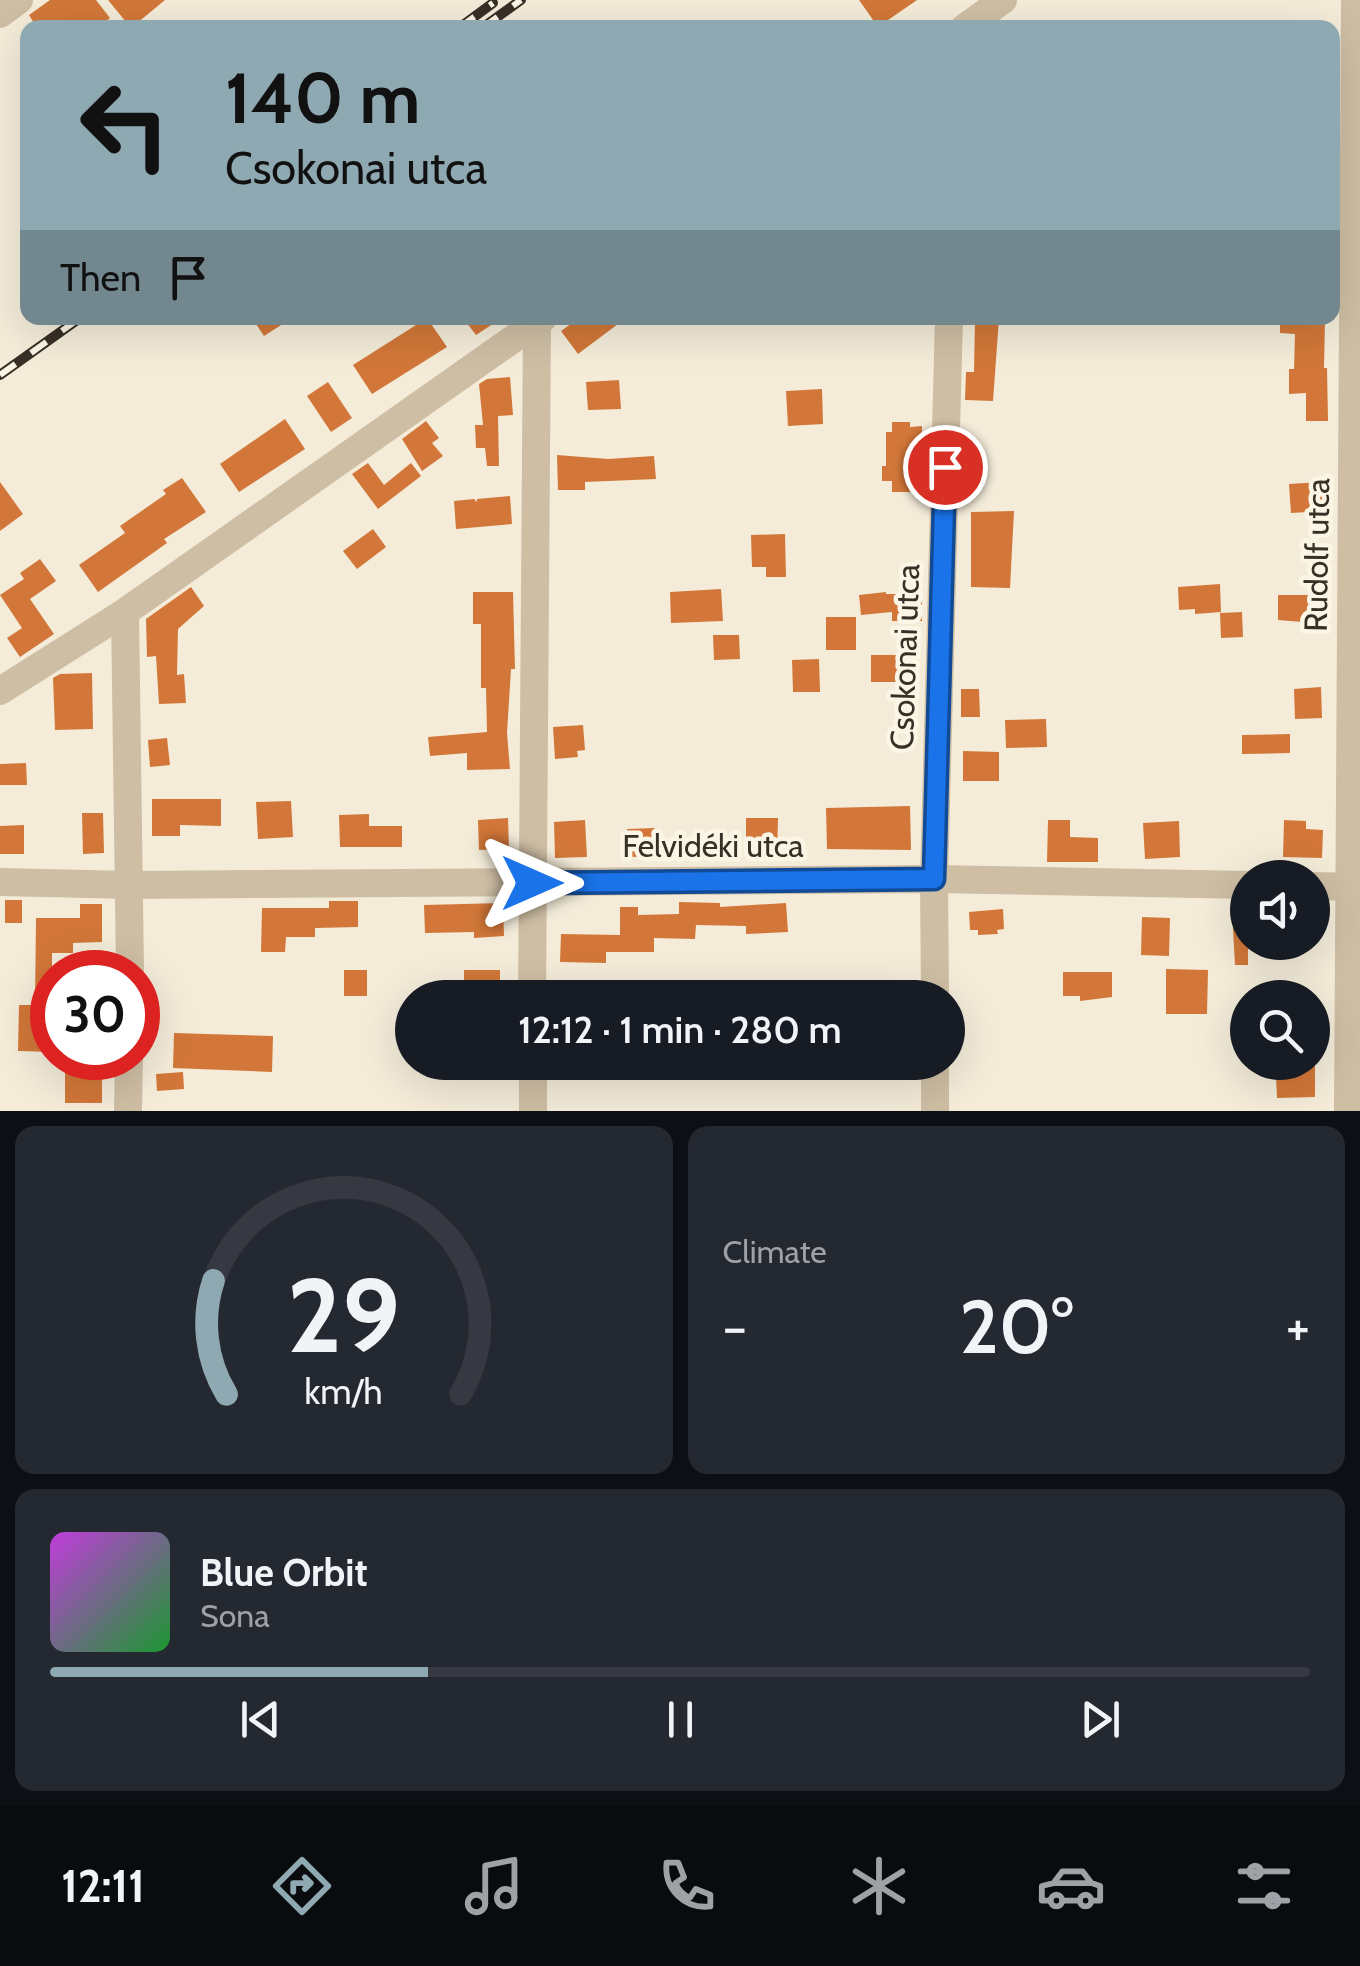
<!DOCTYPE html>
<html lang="en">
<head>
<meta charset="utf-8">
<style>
  body { margin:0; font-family:Cabin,sans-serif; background:#242831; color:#f1f3f6; height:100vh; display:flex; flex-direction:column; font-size:38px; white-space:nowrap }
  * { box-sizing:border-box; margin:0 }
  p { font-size:32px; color:#9ea1a6 }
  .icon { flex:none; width:55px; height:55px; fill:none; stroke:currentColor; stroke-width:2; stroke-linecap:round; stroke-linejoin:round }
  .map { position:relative; height:1111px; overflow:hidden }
  .side { display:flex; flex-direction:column; gap:15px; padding:15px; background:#0d0f14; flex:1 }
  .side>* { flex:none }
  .guide { position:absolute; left:20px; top:20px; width:1320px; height:305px; border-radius:20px; box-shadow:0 10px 40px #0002; background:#8fa9b2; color:#111; overflow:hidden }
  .fabs { position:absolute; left:1230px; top:860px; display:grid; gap:20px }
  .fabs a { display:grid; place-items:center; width:100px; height:100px; border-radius:50%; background:#171b24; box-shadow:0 10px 40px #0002; font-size:50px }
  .speed { position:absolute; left:30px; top:950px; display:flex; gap:20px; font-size:50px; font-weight:700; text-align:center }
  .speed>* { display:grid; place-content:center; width:130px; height:130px; border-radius:50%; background:#171b24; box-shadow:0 10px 40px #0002; line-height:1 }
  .speed .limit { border:15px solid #d22; background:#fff; color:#111 }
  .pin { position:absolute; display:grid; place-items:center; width:85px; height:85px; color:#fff; margin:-42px; border:5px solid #fff; border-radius:50%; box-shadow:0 2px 10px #0007 }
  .me { position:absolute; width:110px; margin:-55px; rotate:90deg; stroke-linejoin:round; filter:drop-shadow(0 0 8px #0008) }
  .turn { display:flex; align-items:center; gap:35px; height:210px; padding:0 40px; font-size:45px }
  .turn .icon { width:130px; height:130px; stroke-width:2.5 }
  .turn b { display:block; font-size:70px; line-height:85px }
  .then { display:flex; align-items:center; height:95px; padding:0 40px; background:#0003; gap:20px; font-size:38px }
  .big { font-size:75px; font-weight:600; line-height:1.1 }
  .side .tile { flex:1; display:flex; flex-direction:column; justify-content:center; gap:15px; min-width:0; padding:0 35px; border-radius:20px; background:#242831 }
  .side .dial { align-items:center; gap:0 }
  .dial svg { height:260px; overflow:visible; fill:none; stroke:#363941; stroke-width:7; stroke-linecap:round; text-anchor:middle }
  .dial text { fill:#f1f3f6; stroke:none }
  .song { display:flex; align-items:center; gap:30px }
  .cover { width:120px; height:120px; border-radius:15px; background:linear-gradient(135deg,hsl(290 70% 55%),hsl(130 70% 35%)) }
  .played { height:10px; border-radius:5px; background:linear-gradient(90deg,#8fa9b2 30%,#363941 30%) }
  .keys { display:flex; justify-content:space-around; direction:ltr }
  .heat { display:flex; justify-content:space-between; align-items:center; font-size:55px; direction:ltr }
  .side .tiles { flex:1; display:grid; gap:15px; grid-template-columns:1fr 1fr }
  .tile:last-child { grid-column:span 2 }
  .trip { position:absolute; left:395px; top:980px; width:570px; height:100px; border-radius:50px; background:#171b24; box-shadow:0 10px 40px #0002; font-weight:600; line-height:100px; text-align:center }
  .tab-bar { display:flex; height:160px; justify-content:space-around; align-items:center; background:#090b0e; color:#9ea1a6 }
  .tab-bar .icon { width:70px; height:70px }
  .tab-bar .on { color:#8fa9b2 }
  .tab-bar b { font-size:45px; color:#f1f3f6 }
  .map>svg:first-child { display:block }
  .building { fill:#d27739 }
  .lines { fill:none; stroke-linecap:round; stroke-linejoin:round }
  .minor { stroke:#cebea4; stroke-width:28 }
  .rail-casing { stroke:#382f26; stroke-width:10 }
  .rail { stroke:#fbf5e6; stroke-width:6; stroke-dasharray:19; stroke-linecap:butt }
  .route-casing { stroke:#114b97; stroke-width:25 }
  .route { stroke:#1a73e8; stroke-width:18 }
  .labels { text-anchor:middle; stroke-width:9; stroke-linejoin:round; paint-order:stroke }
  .street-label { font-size:32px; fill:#382f26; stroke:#fbf5e6 }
</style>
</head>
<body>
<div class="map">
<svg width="1360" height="1111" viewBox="0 0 1360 1111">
  <rect width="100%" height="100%" fill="#f4ecd9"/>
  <g class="building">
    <path d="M50,0H96L110,18L97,28H37L29,15Z"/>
    <path d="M108,0H165L131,28Z"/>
    <path d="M859,0H917L878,27Z"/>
    <path d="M252,318H292L264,336Z"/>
    <path d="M427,318L447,347L372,394L353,365Z"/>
    <path d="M463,318H502L476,335Z"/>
    <path d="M579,318H626L578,354L561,331Z"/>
    <path d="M975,318H999L993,401L965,400L966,372H974Z"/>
    <path d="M1280,318L1325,320L1324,368H1327L1328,421H1306V393L1289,394V369H1294L1295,334L1280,333Z"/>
    <path d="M510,377L513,415L498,416L499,466H487L485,448H476L475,425H483L479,384L487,379Z"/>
    <path d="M619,380L621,409L588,410L586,382Z"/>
    <path d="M328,382L352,418L331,432L307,396Z"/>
    <path d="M822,389L823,424L788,426L786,391Z"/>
    <path d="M285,419L305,449L239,492L220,464Z"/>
    <path d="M426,421L439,438L432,443L443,456L422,471L402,439Z"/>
    <path d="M892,422H910V427L922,426V492H892V481H882V466H886V432H892Z"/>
    <path d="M557,455L608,459L654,456L656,479L585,482V490H558Z"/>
    <path d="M368,463L384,485L411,463L421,476L378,509L352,474Z"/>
    <path d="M182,478L206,512L164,539L167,543L98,592L79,565L125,533L120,526L166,494L163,490Z"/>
    <path d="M0,482L23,514L0,531Z"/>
    <path d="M1322,482L1324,511L1291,513L1289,484Z"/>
    <path d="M510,496L512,524L456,529L454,501L474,499L477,502V499Z"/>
    <path d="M1014,511L1010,588L971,587V512Z"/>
    <path d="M373,529L386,547L357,569L343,551Z"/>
    <path d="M785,534L786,577H766V567H752L751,535Z"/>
    <path d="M40,559L56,581L30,599L54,634L20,657L7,638L22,628L0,595L24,579L20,573Z"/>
    <path d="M1220,584L1221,612L1195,614V609L1179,610L1178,587Z"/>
    <path d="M191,587L204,606L178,629L177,675L184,674L186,703L159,704L156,656L147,657L146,619Z"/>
    <path d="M721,589L723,621L671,623L670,592Z"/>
    <path d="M473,592H513L515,669H511L507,733L510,769L467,770V753L430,756L428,737L487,732L486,688H481V624H473Z"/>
    <path d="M886,592V594H922V621H892V612L861,615L859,595Z"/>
    <path d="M1278,595H1322L1321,619H1314V623L1278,620Z"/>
    <path d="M1242,612L1243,637L1221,638L1220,613Z"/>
    <rect x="826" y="617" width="30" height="33"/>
    <path d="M713,635H739L740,659L714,660Z"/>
    <path d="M871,655H899L900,682H871Z"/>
    <path d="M819,659L820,692H793L792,660Z"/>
    <path d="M92,673L93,729L55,730L53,678L60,674Z"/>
    <path d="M1321,687L1322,718L1295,719L1294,689Z"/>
    <path d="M961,689H979L980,717H961Z"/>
    <path d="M1046,719L1047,747L1006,748L1005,720Z"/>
    <path d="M583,725L585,750L577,751L578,757L555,759L553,727Z"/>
    <path d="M1290,734V753L1242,754V735Z"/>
    <path d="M167,738L170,765L150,767L148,740Z"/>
    <path d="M963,751L999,752V781H963Z"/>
    <path d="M26,763L27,785H0V764Z"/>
    <path d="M152,799H221V826L180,825V836H152Z"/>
    <path d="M291,801L293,837L258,839L256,802Z"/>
    <path d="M910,806L911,850L827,849L826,808Z"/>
    <path d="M82,813H103L104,853L83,854Z"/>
    <path d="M369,814V826H402V847H340L339,815Z"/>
    <path d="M508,818L509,849L479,850L478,820Z"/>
    <path d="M746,818H778L777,854H746Z"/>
    <path d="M585,820L587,857L555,858L554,822Z"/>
    <path d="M1048,820H1070V837L1098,838V862H1047Z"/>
    <path d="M1284,820L1306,821V829L1323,830L1322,858L1283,857Z"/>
    <path d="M1179,821L1180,857L1145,859L1143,823Z"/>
    <path d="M24,825V854H0V826Z"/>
    <path d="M655,828L656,856L629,857L627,829Z"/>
    <rect x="5" y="900" width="17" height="23"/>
    <path d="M329,901H358V927L315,928V937H286L285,952H261L262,908H329Z"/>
    <path d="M679,902L720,903V907L786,903L788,932L746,934V926L696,925L695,939L654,938V952H606V963L560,962L561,934L620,935V907H638V915L679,914Z"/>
    <path d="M503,903L504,936L474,938V932L425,933L424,905Z"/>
    <path d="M80,904H102V942L73,943V953H52V1052L18,1051L19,1005H35L36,918H80Z"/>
    <path d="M1003,909L1004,929L997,930L998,934L978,935V930H970L969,912Z"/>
    <path d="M1248,911V965H1235L1232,912Z"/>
    <path d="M1142,917L1170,918L1169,956L1141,955Z"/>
    <path d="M1166,969L1208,970L1207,1014H1166Z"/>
    <rect x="344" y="970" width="23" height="26"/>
    <path d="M464,970H500V992L464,993Z"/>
    <path d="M1063,972H1112V997L1080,1001V996H1063Z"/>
    <path d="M174,1033L273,1036L272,1072L173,1068Z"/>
    <rect x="65" y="1060" width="37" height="43"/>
    <path d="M1281,1062H1315V1097L1277,1098L1276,1077H1281Z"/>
    <path d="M183,1072L184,1089L157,1091L156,1074Z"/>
  </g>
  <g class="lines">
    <g class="minor">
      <path d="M0,14L19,0"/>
      <path d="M964,28L1003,0"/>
      <path d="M125,612L130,972"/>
      <path d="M0,691L125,612L543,318"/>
      <path d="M0,882L131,885L934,879L1248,885"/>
      <path d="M1312,886L1360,887"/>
      <path d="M532,998L537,322"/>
      <path d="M935,998L934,879L949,318"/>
      <path d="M533,1062V1111"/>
      <path d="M935,1062V1111"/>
      <path d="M128,1111L129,1058"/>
      <path d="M1348,1111L1355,0"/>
    </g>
    <defs>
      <g id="rail">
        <path d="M459,28L493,3"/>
        <path d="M482,28L521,0"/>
        <path d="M0,375L80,318"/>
      </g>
    </defs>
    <use href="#rail" class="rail-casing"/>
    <use href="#rail" class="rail"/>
  </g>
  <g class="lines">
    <defs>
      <path id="route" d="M532,883L934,879L945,467"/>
    </defs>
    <use href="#route" class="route-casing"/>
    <use href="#route" class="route"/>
  </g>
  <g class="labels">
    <g class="street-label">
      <text transform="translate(1317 555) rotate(-89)" y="11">Rudolf utca</text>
      <text transform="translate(905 657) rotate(-88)" y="11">Csokonai utca</text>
      <text x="713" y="857">Felvidéki utca</text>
    </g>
  </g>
</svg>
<div class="fabs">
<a><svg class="icon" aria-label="sound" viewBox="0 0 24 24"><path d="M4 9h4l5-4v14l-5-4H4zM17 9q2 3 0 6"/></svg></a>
<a><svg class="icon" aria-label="search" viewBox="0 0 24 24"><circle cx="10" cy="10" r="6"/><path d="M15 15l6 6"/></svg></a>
</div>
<div class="speed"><div class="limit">30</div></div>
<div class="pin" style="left:945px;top:467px;background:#d93025"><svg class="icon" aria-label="arrive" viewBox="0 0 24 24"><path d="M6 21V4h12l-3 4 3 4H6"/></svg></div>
<svg class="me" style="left:532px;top:883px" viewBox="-20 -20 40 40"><path d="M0-17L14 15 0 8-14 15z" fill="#1a73e8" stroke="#fff" stroke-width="4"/></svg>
<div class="trip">12:12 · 1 min · 280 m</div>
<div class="guide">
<div class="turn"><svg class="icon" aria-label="left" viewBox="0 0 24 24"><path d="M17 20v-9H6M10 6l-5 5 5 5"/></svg><div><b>140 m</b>Csokonai utca</div></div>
<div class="then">Then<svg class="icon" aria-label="arrive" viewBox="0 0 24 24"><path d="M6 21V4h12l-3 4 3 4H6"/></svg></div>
</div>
</div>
<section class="side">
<div class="tiles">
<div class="tile dial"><svg viewBox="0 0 100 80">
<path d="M14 69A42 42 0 1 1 86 69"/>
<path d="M14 69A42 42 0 0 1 10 34" stroke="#8fa9b2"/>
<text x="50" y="56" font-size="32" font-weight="700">29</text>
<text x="50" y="72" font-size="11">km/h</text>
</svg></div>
<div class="tile"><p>Climate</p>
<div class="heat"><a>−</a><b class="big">20°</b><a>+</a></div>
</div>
<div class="tile">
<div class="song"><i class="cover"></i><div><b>Blue Orbit</b><p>Sona</p></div></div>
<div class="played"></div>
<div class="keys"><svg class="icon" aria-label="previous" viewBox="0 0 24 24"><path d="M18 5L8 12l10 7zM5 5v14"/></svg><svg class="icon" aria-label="pause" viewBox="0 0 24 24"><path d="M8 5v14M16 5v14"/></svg><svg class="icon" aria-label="next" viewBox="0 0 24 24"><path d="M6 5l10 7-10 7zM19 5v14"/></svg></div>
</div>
</div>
</section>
<nav class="tab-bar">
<b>12:11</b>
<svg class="icon on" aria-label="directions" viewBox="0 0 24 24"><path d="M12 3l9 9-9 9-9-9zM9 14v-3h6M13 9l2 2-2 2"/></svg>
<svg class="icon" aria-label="music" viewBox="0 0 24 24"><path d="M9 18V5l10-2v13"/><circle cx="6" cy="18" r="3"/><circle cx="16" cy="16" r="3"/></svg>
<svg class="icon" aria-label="phone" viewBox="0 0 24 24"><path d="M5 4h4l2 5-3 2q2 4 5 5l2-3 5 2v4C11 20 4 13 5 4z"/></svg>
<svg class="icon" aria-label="climate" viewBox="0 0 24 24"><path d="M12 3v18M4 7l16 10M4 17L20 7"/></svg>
<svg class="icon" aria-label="car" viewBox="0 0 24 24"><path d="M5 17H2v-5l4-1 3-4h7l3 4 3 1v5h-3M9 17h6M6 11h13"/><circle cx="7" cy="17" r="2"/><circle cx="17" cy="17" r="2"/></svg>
<svg class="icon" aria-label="filters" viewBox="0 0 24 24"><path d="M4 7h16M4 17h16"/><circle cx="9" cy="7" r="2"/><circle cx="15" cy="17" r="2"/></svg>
</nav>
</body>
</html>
